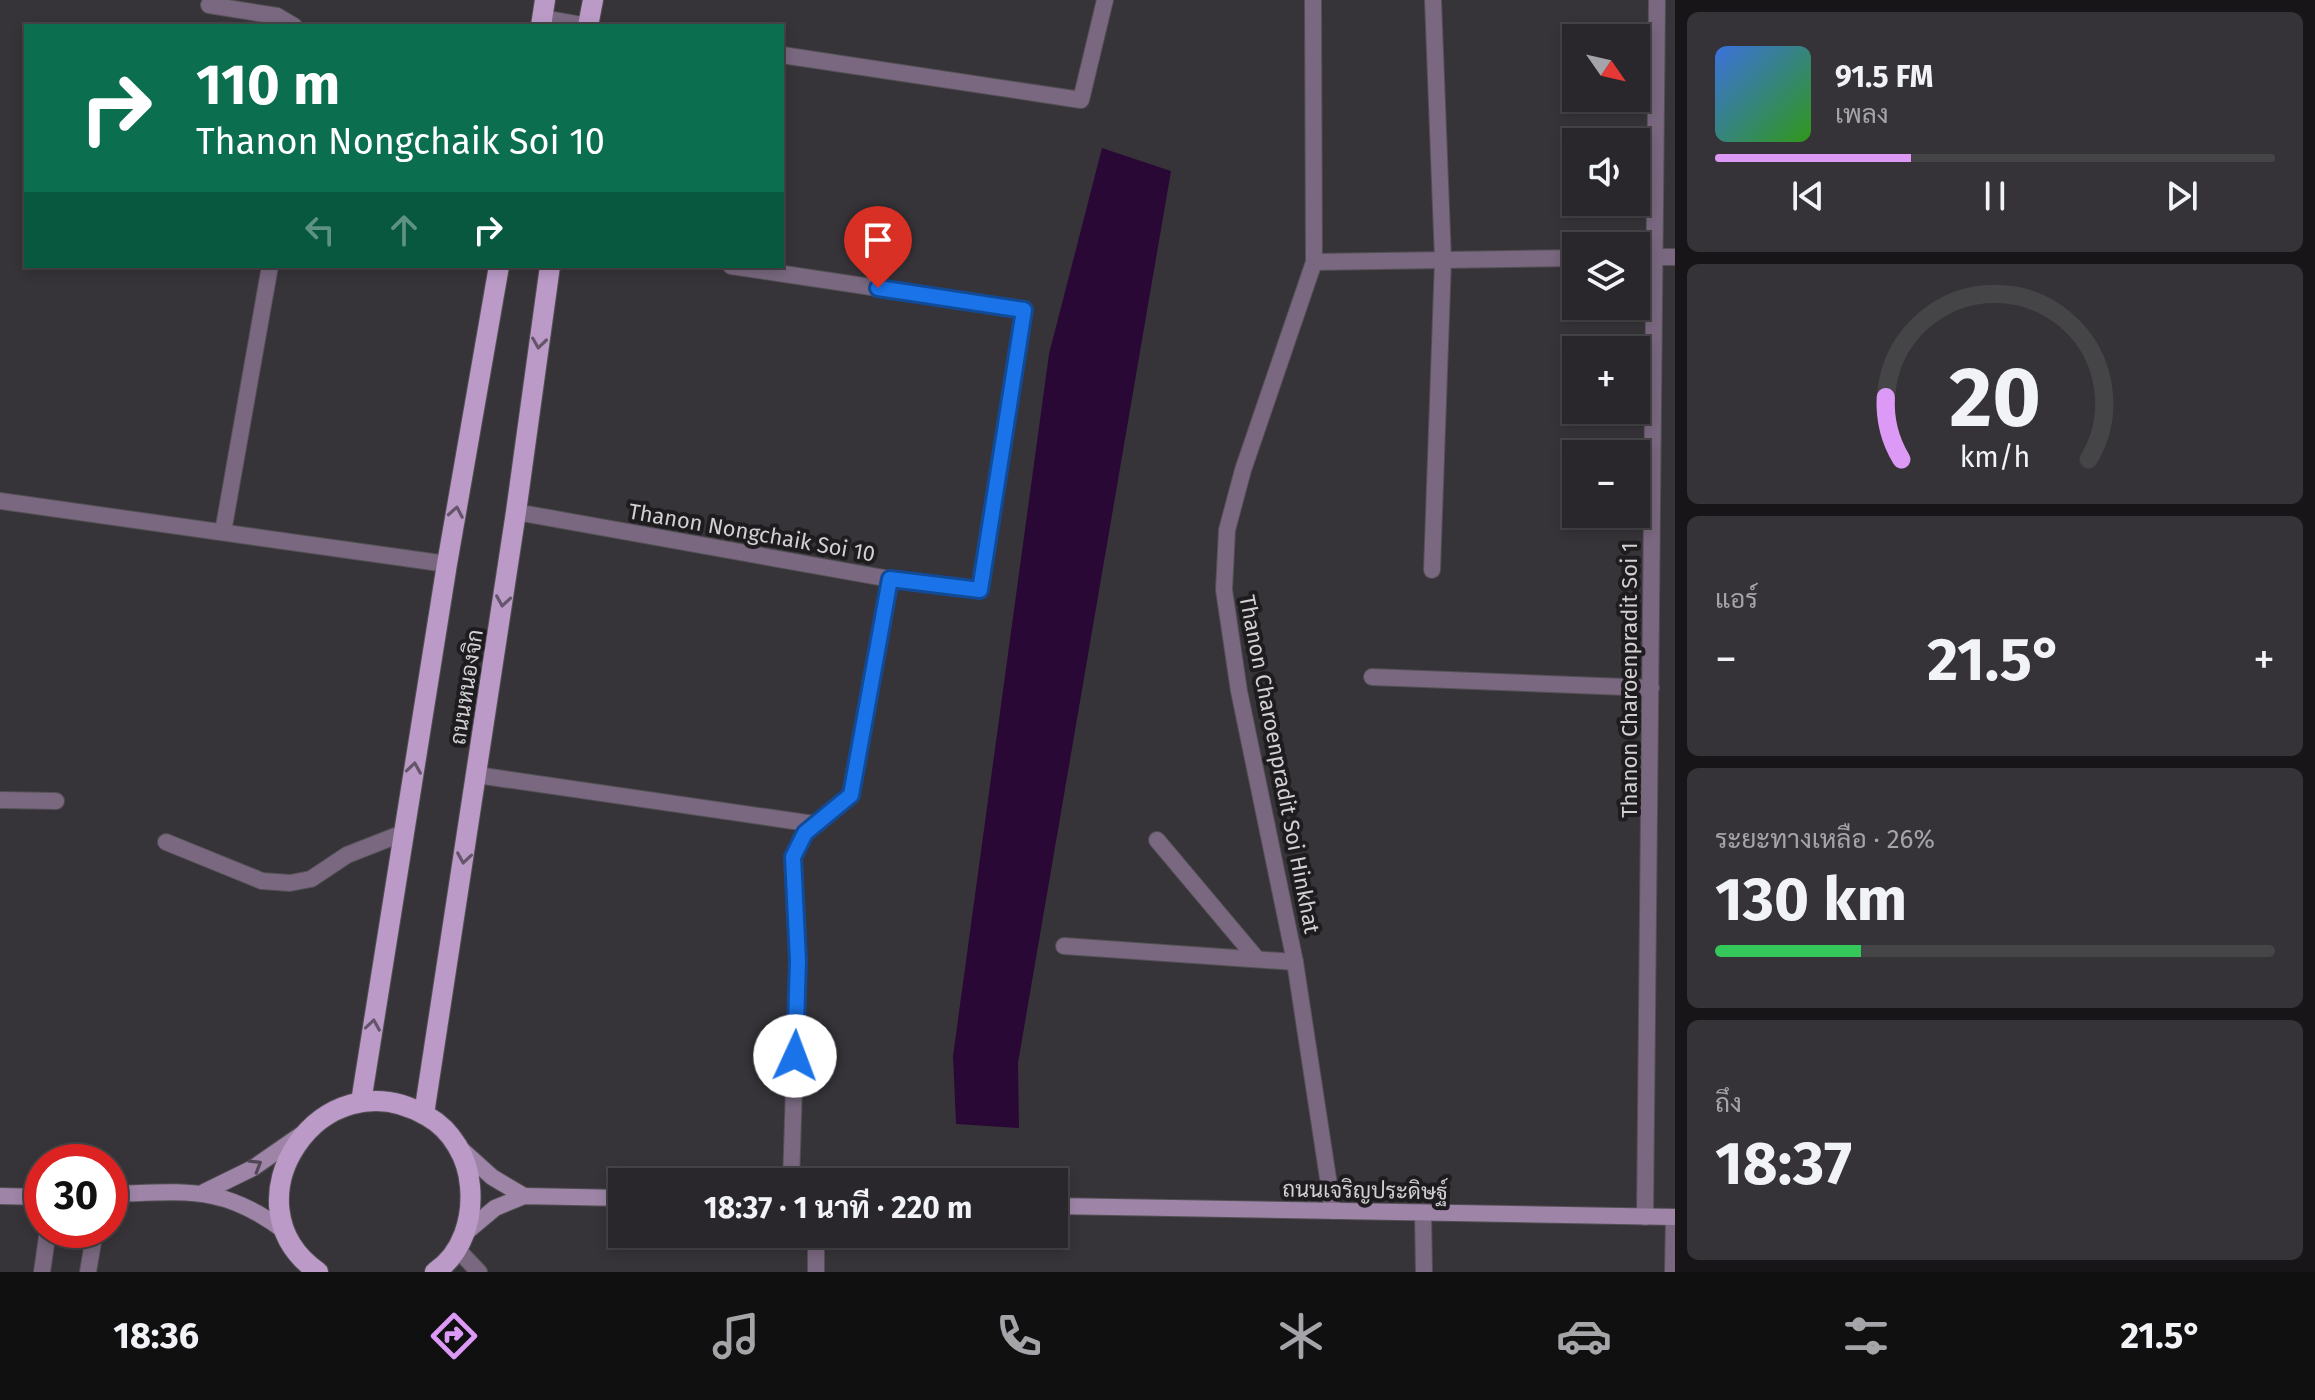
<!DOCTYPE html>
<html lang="th">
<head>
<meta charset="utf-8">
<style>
  body { margin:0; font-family:"Fira Sans",Sarabun,sans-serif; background:#353337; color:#f1f3f6; height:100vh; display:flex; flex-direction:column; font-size:30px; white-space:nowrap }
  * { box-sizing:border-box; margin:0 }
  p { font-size:26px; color:#a5a5a9 }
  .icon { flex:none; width:44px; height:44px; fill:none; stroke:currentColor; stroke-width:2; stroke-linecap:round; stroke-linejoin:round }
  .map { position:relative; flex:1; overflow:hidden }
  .details { display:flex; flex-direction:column; gap:12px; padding:12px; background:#171518; width:640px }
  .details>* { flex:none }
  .hud { position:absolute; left:24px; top:24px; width:760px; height:244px; border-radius:0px; box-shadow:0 4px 12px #0003,0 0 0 2px #454447; background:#0b6e4f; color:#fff; overflow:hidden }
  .needle { width:52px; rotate:124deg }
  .tools { position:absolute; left:1562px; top:24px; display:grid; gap:16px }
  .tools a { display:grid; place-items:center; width:88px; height:88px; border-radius:0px; background:#29272b; box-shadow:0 4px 12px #0003,0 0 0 2px #454447; font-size:40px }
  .speed { position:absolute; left:24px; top:1144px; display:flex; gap:16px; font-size:40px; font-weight:700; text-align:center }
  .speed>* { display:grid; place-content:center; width:104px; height:104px; border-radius:50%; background:#29272b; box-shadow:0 4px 12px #0003,0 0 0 2px #454447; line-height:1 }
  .speed .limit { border:12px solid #d22; background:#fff; color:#111 }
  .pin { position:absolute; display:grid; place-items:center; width:68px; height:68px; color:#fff; margin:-82px -34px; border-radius:50% 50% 50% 0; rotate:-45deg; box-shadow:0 0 8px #0007 }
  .pin .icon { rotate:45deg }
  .me { position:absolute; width:88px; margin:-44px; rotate:2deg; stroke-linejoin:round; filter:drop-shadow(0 0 6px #0008) }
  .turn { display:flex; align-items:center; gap:28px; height:168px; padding:0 40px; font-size:36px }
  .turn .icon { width:104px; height:104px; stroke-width:2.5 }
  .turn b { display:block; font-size:56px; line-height:68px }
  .lanes { display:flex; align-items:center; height:76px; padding:0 40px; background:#0003; justify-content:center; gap:40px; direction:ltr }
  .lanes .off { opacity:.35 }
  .big { font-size:60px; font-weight:700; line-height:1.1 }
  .details .card { flex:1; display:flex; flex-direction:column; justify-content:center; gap:12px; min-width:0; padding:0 28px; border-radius:12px; background:#353337 }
  .details .dial { align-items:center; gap:0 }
  .dial svg { height:208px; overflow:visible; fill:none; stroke:#454447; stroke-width:7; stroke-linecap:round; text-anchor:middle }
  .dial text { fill:#f1f3f6; stroke:none }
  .song { display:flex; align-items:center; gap:24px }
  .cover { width:96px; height:96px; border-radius:12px; background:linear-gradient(135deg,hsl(220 70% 55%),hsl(110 70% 35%)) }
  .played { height:8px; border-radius:4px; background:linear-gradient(90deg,#dc99f5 35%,#454447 35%) }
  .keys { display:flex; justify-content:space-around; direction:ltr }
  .heat { display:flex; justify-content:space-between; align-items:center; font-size:44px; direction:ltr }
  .charge { height:12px; border-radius:6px; background:linear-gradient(90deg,#34c759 26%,#454447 0) }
  .trip { position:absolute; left:608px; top:1168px; width:460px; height:80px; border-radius:0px; background:#29272b; box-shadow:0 4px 12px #0003,0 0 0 2px #454447; font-weight:700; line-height:80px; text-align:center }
  .menu { display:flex; height:128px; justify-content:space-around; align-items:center; background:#101011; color:#a5a5a9 }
  .menu .icon { width:56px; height:56px }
  .menu .active { color:#dc99f5 }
  .menu b { font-size:36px; color:#f1f3f6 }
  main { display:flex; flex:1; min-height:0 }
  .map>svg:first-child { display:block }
  .water { fill:#2a0836 }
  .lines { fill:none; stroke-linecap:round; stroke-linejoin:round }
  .lane-casing { stroke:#535055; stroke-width:18 }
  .street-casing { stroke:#535055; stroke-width:18 }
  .secondary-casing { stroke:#535055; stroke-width:18 }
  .primary-casing { stroke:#535055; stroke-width:22 }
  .lane { stroke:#79687f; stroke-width:16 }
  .street { stroke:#79687f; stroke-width:16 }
  .secondary { stroke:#9e85a8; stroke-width:16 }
  .primary { stroke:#bb9ac8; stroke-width:20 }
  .oneway { stroke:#65556a }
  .oneway2 { stroke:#514655 }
  .route-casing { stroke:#114b97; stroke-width:20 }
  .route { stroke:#1a73e8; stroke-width:14 }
  .labels { text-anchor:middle; stroke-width:8; stroke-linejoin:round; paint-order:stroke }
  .street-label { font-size:22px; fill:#d2d0d3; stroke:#1e1c1e }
</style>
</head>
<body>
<main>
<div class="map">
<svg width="1675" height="1272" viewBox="0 0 1675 1272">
  <rect width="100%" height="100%" fill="#373439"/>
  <path class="water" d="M1102,148L1171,171L1018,1063L1019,1128L956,1124L953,1056L1049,354Z"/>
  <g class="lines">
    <defs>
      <g id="lane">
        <path d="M209,5L277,16L294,26"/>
        <path d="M223,532L270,266"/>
        <path d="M1157,840L1257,959"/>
        <path d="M1064,946L1295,962"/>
        <path d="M1423,1213L1424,1272"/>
        <path d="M42,1272L48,1230"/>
        <path d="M88,1272L95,1230"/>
      </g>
      <g id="street">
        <path d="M1313,0L1314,262L1243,470L1227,530L1224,590L1239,691L1295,962L1333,1211"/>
        <path d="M542,18L588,26"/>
        <path d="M782,55L1081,100L1105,0"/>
        <path d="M1636,257H1675"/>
        <path d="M1314,262L1576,258"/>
        <path d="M0,501L447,564"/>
        <path d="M516,512L890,579L980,590L1024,310L731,266"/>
        <path d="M1432,570L1443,260L1433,0"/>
        <path d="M1372,677L1651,688"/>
        <path d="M477,775L814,824"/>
        <path d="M0,800L56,801"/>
        <path d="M166,842L262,881L290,883L311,879L347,855L403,833"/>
        <path d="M791,1182L798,961L793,857L805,833L851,795L890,579"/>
        <path d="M1645,1217L1657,0"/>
        <path d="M457,1249L479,1272"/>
        <path d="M816,1272V1234"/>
        <path d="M1673,1272L1674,1217"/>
      </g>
      <g id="secondary">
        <path d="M461,1149L492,1177L524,1196"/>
        <path d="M204,1192L253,1168L302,1134"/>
        <path d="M110,1194C186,1192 224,1184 287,1233"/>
        <path d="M0,1196L42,1197"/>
        <path d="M1054,1206L1675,1217"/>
        <path d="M464,1234L495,1208L524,1196L622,1198"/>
      </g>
      <g id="primary">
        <path d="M541,26L545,0"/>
        <path d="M588,26L593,0"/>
        <path d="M361,1102L447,564L499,266"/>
        <path d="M424,1114L516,512L550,266"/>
        <path d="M318,1272C222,1205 320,1053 427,1116C452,1130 468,1158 470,1186C473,1218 463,1253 435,1272"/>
      </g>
    </defs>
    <use href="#lane" class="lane-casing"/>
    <use href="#street" class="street-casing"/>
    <use href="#secondary" class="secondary-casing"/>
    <use href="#primary" class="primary-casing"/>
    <use href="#lane" class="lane"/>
    <use href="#street" class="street"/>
    <use href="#secondary" class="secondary"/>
    <use href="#primary" class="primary"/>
  </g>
  <defs><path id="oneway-chevron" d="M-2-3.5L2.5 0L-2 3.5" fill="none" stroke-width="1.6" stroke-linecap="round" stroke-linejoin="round" transform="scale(2)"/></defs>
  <g class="oneway">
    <use href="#oneway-chevron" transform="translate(539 343) rotate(98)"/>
    <use href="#oneway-chevron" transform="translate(456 512) rotate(-80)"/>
    <use href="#oneway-chevron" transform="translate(503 601) rotate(99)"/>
    <use href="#oneway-chevron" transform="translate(414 768) rotate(-81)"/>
    <use href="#oneway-chevron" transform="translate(464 858) rotate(99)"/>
    <use href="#oneway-chevron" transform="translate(373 1025) rotate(-81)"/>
  </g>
  <use class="oneway2" href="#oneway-chevron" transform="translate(256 1165) rotate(-31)"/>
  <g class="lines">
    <defs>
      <path id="route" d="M795,1056L798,961L793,857L805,833L851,795L890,579L980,590L1024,310L878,288"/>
    </defs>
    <use href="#route" class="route-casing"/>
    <use href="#route" class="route"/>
  </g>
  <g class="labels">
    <g class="street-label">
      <text transform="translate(752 532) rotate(10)" y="8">Thanon Nongchaik Soi 10</text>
      <text transform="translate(1629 680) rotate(-90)" y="8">Thanon Charoenpradit Soi 1</text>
      <text transform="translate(466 687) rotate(-81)" y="8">ถนนหนองจิก</text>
      <text transform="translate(1280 764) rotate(79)" y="8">Thanon Charoenpradit Soi Hinkhat</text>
      <text transform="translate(1365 1190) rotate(1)" y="8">ถนนเจริญประดิษฐ์</text>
    </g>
  </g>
</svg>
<div class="tools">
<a><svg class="needle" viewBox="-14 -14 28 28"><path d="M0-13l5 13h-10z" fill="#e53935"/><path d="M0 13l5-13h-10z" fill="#a5a5a9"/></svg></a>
<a><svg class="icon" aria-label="sound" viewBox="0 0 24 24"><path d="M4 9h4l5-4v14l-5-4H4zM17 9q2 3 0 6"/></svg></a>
<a><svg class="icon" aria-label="layers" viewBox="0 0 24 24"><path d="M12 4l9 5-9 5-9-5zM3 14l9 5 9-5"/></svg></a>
<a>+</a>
<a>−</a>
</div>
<div class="speed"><div class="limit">30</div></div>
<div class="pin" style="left:878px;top:288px;background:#d93025"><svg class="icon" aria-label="arrive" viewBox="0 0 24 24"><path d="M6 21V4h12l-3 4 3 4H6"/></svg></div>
<svg class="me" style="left:795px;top:1056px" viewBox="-20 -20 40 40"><circle r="19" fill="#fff"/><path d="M0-13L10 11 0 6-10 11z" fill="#1a73e8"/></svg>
<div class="trip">18:37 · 1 นาที · 220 m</div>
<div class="hud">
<div class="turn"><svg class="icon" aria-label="right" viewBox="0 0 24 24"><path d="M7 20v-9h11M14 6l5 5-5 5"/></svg><div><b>110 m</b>Thanon Nongchaik Soi 10</div></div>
<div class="lanes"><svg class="icon off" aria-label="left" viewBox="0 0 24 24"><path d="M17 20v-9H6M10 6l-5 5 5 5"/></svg><svg class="icon off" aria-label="ahead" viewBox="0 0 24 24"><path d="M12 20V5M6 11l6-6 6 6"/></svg><svg class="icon" aria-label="right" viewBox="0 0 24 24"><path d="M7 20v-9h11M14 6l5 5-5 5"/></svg></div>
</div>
</div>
<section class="details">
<div class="card">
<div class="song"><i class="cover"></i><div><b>91.5 FM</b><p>เพลง</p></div></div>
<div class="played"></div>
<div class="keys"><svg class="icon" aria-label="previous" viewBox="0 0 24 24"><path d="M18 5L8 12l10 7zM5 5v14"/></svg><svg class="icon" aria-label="pause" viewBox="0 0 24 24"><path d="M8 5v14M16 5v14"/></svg><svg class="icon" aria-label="next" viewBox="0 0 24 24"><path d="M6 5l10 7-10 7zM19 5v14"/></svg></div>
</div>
<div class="card dial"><svg viewBox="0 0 100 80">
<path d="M14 69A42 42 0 1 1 86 69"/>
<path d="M14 69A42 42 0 0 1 8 45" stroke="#dc99f5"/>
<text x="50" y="56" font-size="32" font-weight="700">20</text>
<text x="50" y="72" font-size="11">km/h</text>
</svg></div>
<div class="card"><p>แอร์</p>
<div class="heat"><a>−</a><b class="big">21.5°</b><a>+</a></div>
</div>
<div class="card"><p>ระยะทางเหลือ · 26%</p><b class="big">130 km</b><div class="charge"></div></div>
<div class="card"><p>ถึง</p><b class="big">18:37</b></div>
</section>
</main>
<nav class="menu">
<b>18:36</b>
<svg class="icon active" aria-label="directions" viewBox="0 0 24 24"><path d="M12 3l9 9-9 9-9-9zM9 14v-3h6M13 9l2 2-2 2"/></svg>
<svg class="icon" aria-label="music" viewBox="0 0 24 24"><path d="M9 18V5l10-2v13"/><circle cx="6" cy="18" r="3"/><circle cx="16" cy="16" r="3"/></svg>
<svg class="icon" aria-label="phone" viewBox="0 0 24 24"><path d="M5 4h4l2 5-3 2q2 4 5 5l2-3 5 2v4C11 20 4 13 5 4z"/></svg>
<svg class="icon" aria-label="climate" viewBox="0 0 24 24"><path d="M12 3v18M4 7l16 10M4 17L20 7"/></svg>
<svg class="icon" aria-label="car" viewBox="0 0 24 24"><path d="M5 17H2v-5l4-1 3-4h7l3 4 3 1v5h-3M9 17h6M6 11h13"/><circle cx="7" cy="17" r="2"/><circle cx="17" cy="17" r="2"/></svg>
<svg class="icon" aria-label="filters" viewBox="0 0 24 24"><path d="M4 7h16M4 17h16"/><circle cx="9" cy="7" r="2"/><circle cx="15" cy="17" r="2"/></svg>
<b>21.5°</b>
</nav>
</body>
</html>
